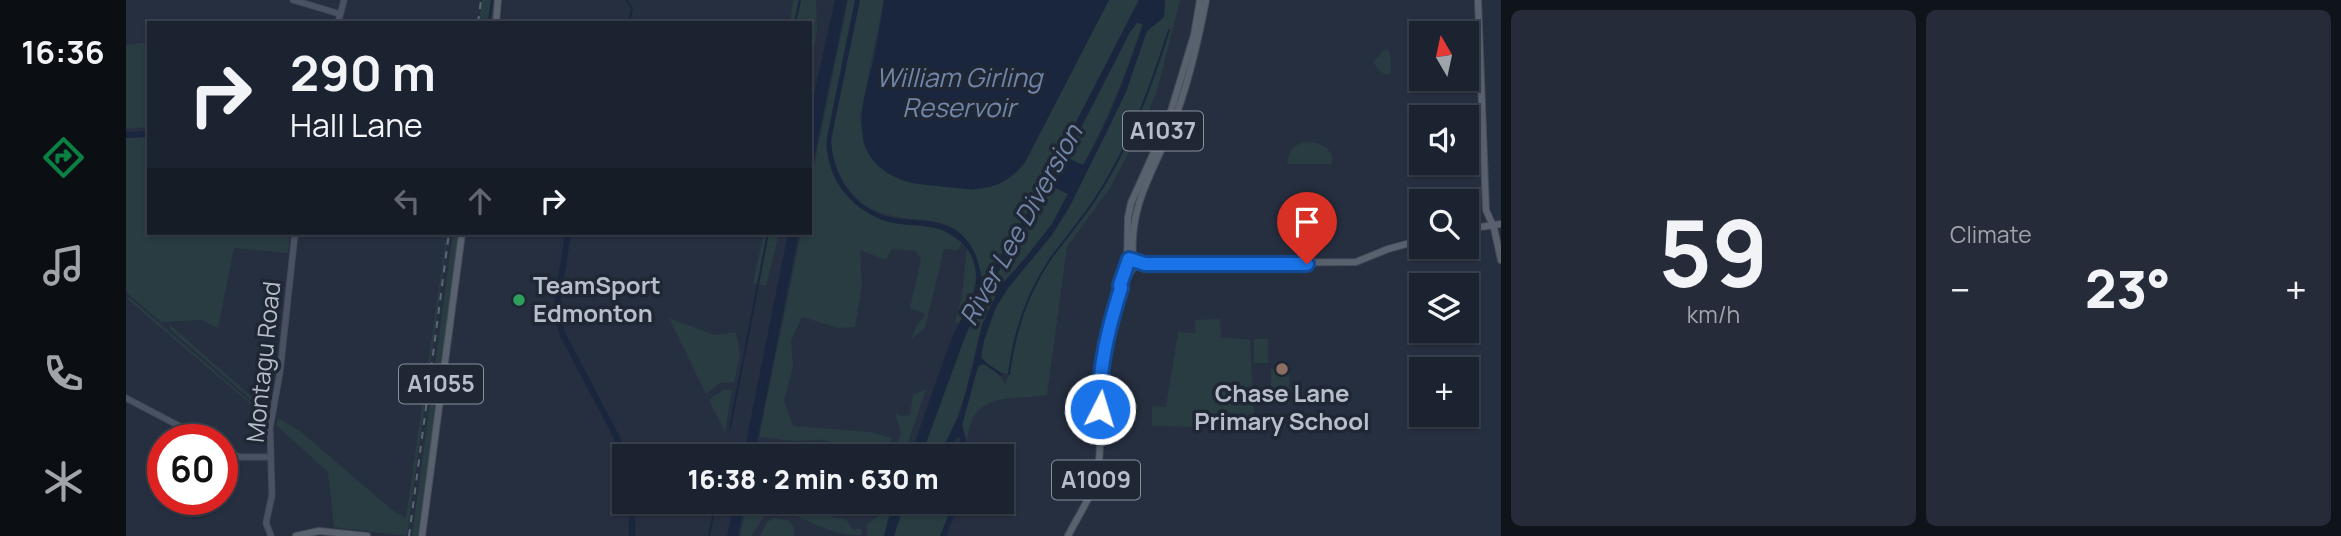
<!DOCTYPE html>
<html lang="en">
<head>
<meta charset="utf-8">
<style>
  body { margin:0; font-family:Manrope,sans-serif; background:#252b38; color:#f1f3f6; height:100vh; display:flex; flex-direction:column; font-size:26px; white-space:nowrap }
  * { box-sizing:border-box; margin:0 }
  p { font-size:23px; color:#a0a4ab }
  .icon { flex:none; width:38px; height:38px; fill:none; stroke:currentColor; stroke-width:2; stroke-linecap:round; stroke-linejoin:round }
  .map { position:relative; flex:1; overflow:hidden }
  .sheet { display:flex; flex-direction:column; gap:10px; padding:10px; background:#0f131a; width:840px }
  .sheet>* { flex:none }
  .guide { position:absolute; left:21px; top:21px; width:665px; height:214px; border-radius:0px; box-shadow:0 2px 5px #0004,0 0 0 2px #3a404c; background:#1c2330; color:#f1f3f6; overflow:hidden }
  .needle { width:46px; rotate:351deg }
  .fabs { position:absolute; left:1283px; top:21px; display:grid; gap:14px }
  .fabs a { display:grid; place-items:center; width:70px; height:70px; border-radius:0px; background:#1c2330; box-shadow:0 2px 5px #0004,0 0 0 2px #3a404c; font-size:35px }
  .speed { position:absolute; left:21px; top:424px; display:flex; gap:14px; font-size:35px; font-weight:700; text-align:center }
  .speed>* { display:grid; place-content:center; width:91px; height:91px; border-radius:50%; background:#1c2330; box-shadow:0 2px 5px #0004,0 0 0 2px #3a404c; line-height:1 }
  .speed .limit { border:10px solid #d22; background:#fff; color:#111 }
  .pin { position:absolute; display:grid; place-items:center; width:60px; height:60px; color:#fff; margin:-72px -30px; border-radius:50% 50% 50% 0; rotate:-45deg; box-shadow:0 0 7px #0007 }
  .pin .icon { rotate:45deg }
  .me { position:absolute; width:77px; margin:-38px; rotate:5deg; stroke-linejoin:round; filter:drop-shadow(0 0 5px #0008) }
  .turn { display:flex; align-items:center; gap:24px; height:147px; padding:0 28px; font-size:32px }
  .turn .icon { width:91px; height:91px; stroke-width:2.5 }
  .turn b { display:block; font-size:49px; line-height:60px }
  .lanes { display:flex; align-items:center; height:66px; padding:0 28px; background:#0003; justify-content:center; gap:35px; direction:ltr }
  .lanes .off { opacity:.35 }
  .big { font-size:52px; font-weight:800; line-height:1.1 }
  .sheet .widget { flex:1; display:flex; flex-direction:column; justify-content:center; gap:10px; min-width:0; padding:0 24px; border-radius:10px; background:#252b38 }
  .sheet .dial { align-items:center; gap:0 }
  .dial b { font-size:91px; line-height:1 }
  .heat { display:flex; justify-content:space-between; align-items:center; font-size:38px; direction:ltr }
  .sheet .tiles { flex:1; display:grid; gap:10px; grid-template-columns:repeat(2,1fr) }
  .trip { position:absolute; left:486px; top:444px; width:402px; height:70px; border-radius:0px; background:#1c2330; box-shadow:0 2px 5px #0004,0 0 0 2px #3a404c; font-weight:800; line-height:70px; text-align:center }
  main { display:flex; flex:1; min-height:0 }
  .tab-bar { display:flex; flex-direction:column; width:126px; justify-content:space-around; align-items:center; background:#0b0e13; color:#a0a4ab }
  .tab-bar .icon { width:49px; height:49px }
  .tab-bar .active { color:#0b8043 }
  .tab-bar b { font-size:32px; color:#f1f3f6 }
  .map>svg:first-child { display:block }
  .green { fill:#283c41 }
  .water { fill:#19263e; fill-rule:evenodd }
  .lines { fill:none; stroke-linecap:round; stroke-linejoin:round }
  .stream { stroke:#19263e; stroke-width:2 }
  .river { stroke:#19263e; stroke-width:6 }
  .secondary-casing { stroke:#444b59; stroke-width:7 }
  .primary-casing { stroke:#444b59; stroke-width:8 }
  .secondary { stroke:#495162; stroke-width:5 }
  .primary { stroke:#59616f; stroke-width:6 }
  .rail { stroke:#5d6676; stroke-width:2; stroke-dasharray:7 7; stroke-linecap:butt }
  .route-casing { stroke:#114b97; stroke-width:18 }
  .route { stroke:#1a73e8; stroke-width:12 }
  .leisure-dot { fill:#2e9e5b; stroke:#1f2735; stroke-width:2.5 }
  .education-dot { fill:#8d6e63; stroke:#1f2735; stroke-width:2.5 }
  .labels { text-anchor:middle; stroke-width:7; stroke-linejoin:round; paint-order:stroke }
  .shield { fill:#1f2735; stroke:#89909d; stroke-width:2 }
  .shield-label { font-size:23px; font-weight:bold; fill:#b7bdca }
  .poi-label { font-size:24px; font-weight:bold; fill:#b7bdca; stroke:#1f2735; text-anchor:start }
  .street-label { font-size:24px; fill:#b7bdca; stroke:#1f2735 }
  .water-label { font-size:26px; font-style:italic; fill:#7185a8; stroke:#1f2735 }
</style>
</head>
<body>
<main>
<nav class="tab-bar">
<b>16:36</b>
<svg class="icon active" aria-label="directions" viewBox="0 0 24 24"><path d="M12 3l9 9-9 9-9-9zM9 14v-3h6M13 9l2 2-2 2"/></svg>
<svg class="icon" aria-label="music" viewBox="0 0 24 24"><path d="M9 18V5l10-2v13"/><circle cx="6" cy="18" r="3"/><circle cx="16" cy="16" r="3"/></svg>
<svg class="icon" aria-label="phone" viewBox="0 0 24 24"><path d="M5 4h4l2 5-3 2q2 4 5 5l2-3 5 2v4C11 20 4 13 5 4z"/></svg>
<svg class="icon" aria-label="climate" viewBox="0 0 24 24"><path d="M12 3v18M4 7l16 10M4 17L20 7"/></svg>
</nav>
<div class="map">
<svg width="1375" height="536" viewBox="0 0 1375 536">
  <rect width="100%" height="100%" fill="#262f40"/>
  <g class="green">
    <path d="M356,0H368L365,23H353Z"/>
    <path d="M667,0H690L691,32L684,68V23H664Z"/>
    <path d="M722,0H729L701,138L700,148L704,165L710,181L728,203L756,220L816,229L836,243L832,250L818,249L799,328L785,339L790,327L799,314L784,308L795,260L790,251L766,249L760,260L734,250L736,285L729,327L713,328L676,317L665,341L667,366L658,401L667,426L744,432L766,438L760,454L711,447C700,435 682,442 668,441C656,440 645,438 633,437L675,233H684V185Z"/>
    <path d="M734,0H758L734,117L739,147L751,164L769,177L783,182L847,190L898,164L983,0H1013L912,196L889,233L887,232L884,235L885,239L857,283C855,272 845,244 836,235C814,209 761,231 728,196C716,184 708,169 706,153C703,132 710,110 715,89C721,60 727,30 734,0Z"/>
    <path d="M1039,0H1054L1031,91L1015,130L984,188L941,247L921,395C896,400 859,392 846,420C843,427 842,435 840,442L836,425L853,364C864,364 875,374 879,384L883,374C873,374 862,365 855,357L858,340L870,307L882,288L925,236L943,207L985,124L1021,31L1038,17Z"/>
    <path d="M1011,23H1017C1000,75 982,117 957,166L940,157L1004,32Z"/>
    <path d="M23,42V127L0,129V45Z"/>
    <path d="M1262,50L1264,53L1265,72L1261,75L1253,71L1247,62L1257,51Z"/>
    <path d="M23,137V233H164L162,253L108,248L92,328L76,320L35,322L0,292V138Z"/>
    <path d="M1185,142C1195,143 1206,150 1207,160L1205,164H1162L1161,160C1166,146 1170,143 1185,142Z"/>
    <path d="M925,186L942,194L926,224L901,256L878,282L862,287Z"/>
    <path d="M284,233H322L281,536L208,527L202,472L150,425L152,418L174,431L266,510L280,518L320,238Z"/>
    <path d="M327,233H333L295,536H286Z"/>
    <path d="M638,233H653L640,286L627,283Z"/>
    <path d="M841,247C860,280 845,293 833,323L829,322L836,295Z"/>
    <path d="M872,290C866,305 857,320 853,336C843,375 838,412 817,447L806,444L798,447C807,424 846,302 862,293C862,292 872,290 872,290Z"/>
    <path d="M0,298H4L142,417V419Z"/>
    <path d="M543,318L589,335L610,332L614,354L608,382L594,383L580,394Z"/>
    <path d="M1094,319L1095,337L1124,340L1129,428L1026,426V406L1040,407L1052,332L1069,333L1070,320Z"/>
    <path d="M44,325L143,412V415L44,329Z"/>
    <rect x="1128" y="339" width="14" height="24"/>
    <rect x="1145" y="369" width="18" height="20"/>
    <path d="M800,389L777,457H767L775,433L769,413L775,416L784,415L787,395Z"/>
    <path d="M597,390H606L599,432L583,400Z"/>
    <path d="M621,502H637L636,509L641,512L625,536H614Z"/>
    <path d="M647,502H689L708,518L720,519L727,530L733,528L736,531L735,535C700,536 682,517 650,509Z"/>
    <path d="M763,502H767L758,536H742L741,524L758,512Z"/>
    <path d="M779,502H828L814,536H768Z"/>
    <path d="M647,518L662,520L668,527V536H634L641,522Z"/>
  </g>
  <g class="water">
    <path d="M709,0H721L684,177V113Z"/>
    <path d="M729,0H734L705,140C707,175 727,208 763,217C777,221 792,219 806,222C841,228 853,252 856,283L885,239L884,235L887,231L889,232L912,196L1013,0H1039L1038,17L1021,31L1000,92L943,208L925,236L882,288L870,307L858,340L855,357L860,363L877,374L875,376L858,364L852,366L836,425L845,457H839L833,436L822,448L817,447L833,416L845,374L856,325L872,291L860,294L840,334L795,457H784C798,417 811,376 827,336C834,321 849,297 850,283C853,254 832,231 804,227C788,224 772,226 757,220C740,214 726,203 715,188C705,174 700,156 701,138ZM1011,23L1017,24C1001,72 984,122 957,165L940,157L1004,32ZM925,186L942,194L926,224L901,256L878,282L863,287Z"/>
    <path d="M758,0H983L898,164C874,191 855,191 821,187C804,185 785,185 769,177C718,153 738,99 748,58C752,39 755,19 758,0Z"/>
    <path d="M662,233H673L628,457H617Z"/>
    <path d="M608,502H619L612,536H601Z"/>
    <path d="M767,502H779L768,536H758Z"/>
    <path d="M828,502H834L820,536H814Z"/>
  </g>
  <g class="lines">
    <g class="stream">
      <path d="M500,0L506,8L503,23"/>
      <path d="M363,23L366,0"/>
      <path d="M669,23L674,0"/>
      <path d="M883,374C888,333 902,292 925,258C941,236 959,216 973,193C1005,143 1025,86 1043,30"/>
      <path d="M604,428L642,233"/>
      <path d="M583,536L590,502"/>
    </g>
    <g class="river">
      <path d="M0,135L23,134"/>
      <path d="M442,233L430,312L437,335L501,457"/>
      <path d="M506,536V502"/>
    </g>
    <defs>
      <g id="secondary">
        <path d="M167,0L214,14"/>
        <path d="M212,23L218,0"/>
        <path d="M0,398L78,439"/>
        <path d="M96,449L113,457H141"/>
        <path d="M145,536L140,523L146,495L144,428L154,372L169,233"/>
      </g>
      <g id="primary">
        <path d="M1352,0L1360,210L1368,228L1375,260"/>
        <path d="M370,23L372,0"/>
        <path d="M1340,229L1375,224"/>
        <path d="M1007,259C1003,205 1026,174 1046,126C1062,86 1072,42 1080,0"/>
        <path d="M996,286L1007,268L1019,264L1230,262L1262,249L1295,240"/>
        <path d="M170,536L193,531L241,536"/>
        <path d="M296,536L336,233"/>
        <path d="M942,536C951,517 965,499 970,478C977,452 972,425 974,398C975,361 984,323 995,288L994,285L1001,266L1002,217L1005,203L1042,121L1068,35L1074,0"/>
      </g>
    </defs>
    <use href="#secondary" class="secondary-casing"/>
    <use href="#primary" class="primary-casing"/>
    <use href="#secondary" class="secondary"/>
    <use href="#primary" class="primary"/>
    <g class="rail">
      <path d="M352,23L355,0"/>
      <path d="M283,536L323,233"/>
    </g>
  </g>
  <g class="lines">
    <defs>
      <path id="route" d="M974,409C972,368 983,326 995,288L994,285L1003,259L1019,264H1181"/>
    </defs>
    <use href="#route" class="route-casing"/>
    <use href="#route" class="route"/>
  </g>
  <circle class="leisure-dot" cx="393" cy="300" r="7"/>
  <circle class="education-dot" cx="1156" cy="369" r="7"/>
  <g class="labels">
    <g class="shield">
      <rect x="997" y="111.5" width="80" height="39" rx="5"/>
      <rect x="273" y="364.5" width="84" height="39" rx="5"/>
      <rect x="926" y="460.5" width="88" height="39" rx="5"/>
    </g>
    <g class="shield-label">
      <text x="1037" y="139">A1037</text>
      <text x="315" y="392">A1055</text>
      <text x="970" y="488">A1009</text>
    </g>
    <g class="poi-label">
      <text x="407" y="294">TeamSport<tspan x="407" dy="28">Edmonton</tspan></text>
      <text x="1156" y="402" text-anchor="middle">Chase Lane<tspan x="1156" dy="28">Primary School</tspan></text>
    </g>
    <g class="street-label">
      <text transform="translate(138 362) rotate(-84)" y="8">Montagu Road</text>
    </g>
    <g class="water-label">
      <text x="833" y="87">William Girling<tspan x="833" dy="30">Reservoir</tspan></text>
      <text transform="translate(895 225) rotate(-61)" y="9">River Lee Diversion</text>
    </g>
  </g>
</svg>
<div class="fabs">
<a><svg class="needle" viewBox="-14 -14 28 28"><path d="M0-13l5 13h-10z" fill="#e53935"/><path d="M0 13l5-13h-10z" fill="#a0a4ab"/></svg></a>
<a><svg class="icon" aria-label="sound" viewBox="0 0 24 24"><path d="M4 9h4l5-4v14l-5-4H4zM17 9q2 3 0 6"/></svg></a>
<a><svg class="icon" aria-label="search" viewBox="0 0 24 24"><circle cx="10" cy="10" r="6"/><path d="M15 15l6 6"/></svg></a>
<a><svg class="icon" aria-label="layers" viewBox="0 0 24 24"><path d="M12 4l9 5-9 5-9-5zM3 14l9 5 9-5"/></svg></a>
<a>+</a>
</div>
<div class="speed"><div class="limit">60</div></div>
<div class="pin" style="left:1181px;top:264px;background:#d93025"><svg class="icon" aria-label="arrive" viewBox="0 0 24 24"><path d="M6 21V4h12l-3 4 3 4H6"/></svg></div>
<svg class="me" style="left:974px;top:409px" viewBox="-20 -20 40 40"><circle r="17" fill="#1a73e8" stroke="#fff" stroke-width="3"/><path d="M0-11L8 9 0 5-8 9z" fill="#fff"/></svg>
<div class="trip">16:38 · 2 min · 630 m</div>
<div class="guide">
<div class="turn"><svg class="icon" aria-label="right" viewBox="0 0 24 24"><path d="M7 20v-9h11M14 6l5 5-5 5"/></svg><div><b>290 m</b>Hall Lane</div></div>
<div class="lanes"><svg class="icon off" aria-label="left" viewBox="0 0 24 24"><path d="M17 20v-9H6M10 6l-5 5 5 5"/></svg><svg class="icon off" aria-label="ahead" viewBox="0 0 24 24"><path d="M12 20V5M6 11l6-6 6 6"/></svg><svg class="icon" aria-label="right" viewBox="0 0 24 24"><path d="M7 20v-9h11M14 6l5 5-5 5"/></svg></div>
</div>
</div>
<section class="sheet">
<div class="tiles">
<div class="widget dial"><b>59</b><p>km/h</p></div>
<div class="widget"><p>Climate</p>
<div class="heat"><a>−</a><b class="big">23°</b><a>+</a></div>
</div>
</div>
</section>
</main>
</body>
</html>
